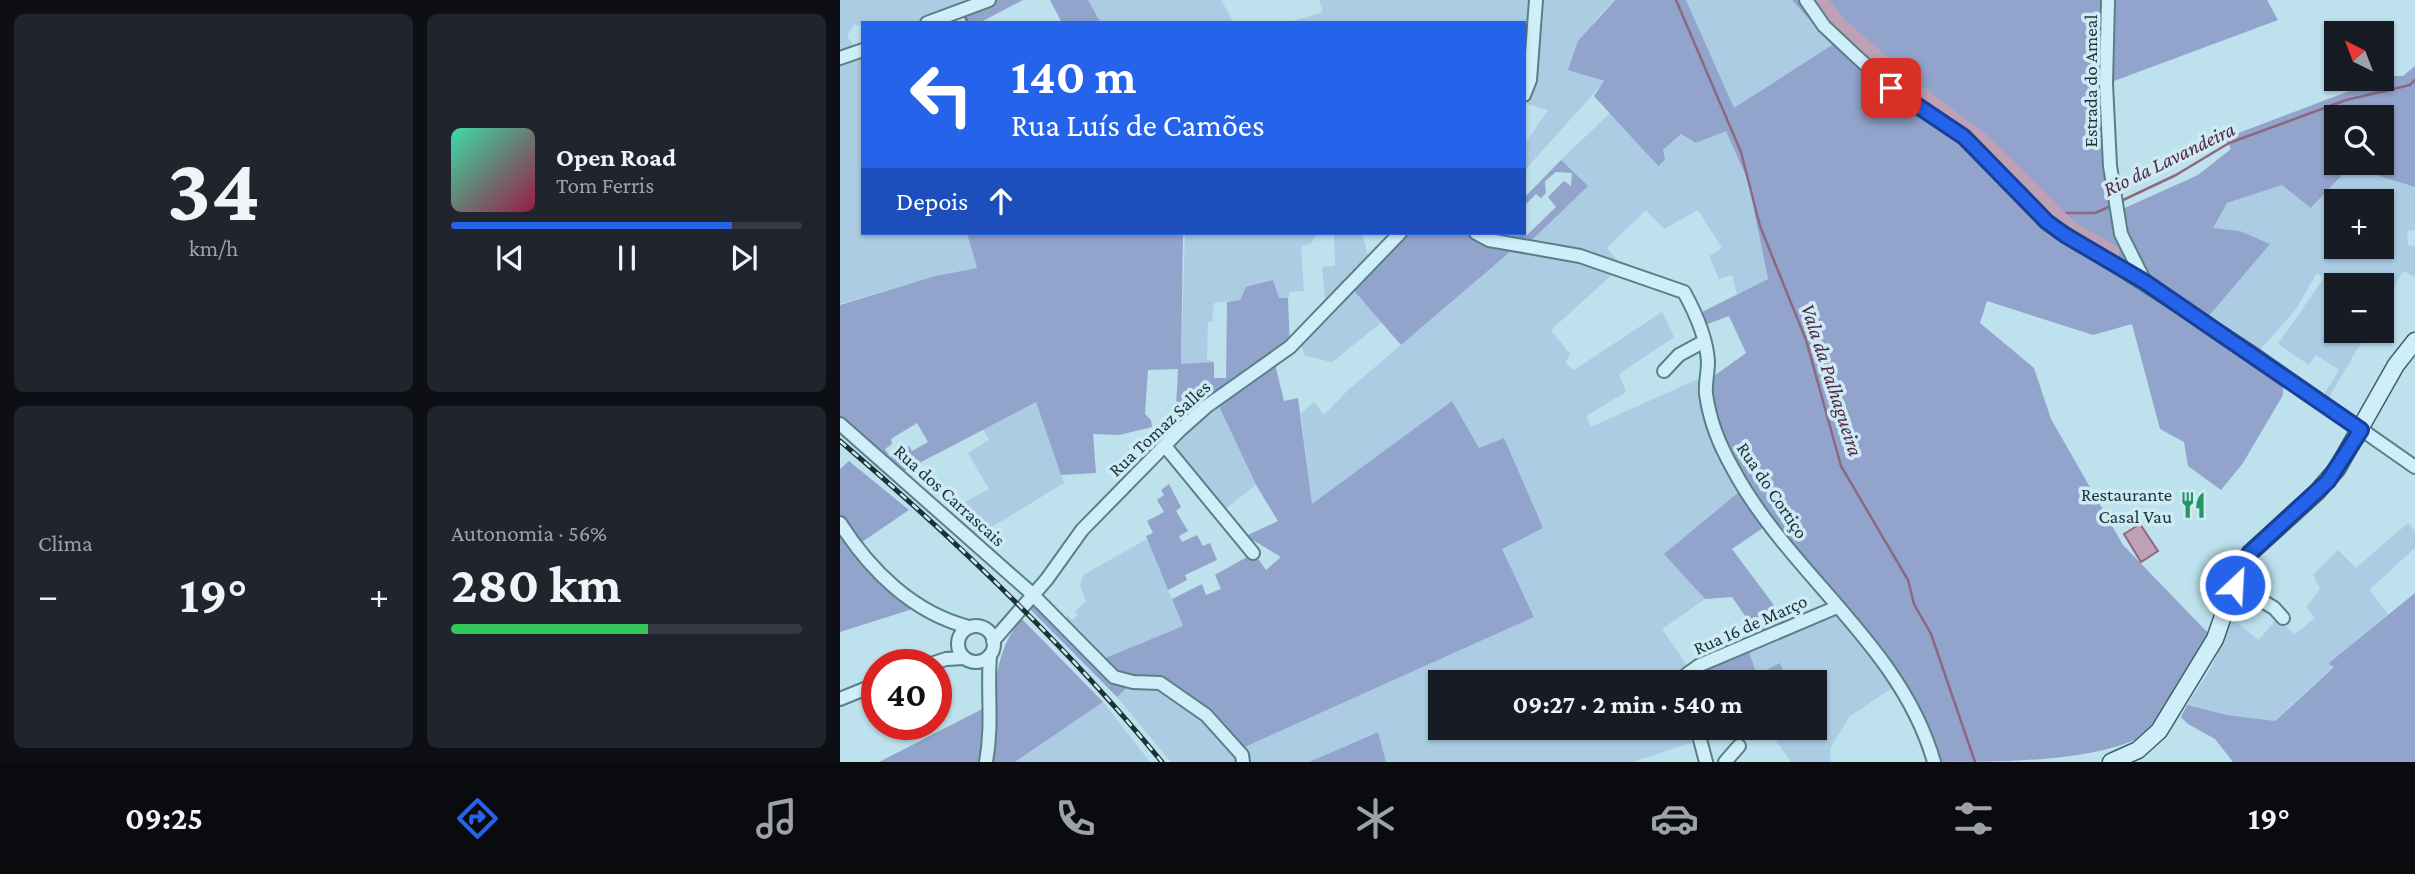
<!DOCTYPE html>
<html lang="pt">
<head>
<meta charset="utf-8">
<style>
  body { margin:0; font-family:"Crimson Pro",serif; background:#20242c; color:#f1f3f6; height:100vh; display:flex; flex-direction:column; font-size:26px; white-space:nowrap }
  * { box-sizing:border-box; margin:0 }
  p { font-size:23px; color:#9ea1a6 }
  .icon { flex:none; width:38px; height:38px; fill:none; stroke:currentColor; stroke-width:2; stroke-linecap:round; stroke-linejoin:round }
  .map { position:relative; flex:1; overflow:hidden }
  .panel { display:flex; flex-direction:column; gap:14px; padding:14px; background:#0d0f14; width:840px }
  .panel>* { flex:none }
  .guide { position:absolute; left:21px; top:21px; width:665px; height:214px; border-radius:0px; box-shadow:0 2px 5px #0004; background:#2563eb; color:#fff; overflow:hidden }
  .needle { width:46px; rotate:318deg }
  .buttons { position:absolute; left:1484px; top:21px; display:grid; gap:14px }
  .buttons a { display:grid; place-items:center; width:70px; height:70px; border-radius:0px; background:#171b24; box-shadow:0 2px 5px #0004; font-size:35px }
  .speed { position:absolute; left:21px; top:649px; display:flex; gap:14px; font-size:35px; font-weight:700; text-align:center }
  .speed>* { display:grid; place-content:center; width:91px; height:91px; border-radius:50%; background:#171b24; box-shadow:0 2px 5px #0004; line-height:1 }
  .speed .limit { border:10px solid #d22; background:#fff; color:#111 }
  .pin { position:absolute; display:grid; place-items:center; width:60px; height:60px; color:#fff; margin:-30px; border-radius:14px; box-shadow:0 4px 10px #0006 }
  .me { position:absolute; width:77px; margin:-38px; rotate:25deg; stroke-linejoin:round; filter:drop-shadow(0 0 5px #0008) }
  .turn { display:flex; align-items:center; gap:24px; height:147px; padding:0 35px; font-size:32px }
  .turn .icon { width:91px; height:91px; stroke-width:2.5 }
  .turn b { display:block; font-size:49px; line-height:60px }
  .then { display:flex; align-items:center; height:66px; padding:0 35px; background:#0003; gap:14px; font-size:26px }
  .big { font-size:52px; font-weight:700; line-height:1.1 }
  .panel .tile { flex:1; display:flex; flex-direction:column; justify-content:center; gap:10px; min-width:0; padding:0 24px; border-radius:10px; background:#20242c }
  .panel .dial { align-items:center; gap:0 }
  .dial b { font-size:91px; line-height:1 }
  .song { display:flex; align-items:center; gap:21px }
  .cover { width:84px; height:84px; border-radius:10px; background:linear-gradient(135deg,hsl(160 70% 55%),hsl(340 70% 35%)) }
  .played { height:7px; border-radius:4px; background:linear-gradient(90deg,#2563eb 80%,#363941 80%) }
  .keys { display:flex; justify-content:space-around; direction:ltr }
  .heat { display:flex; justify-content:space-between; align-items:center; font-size:38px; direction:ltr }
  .charge { height:10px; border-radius:5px; background:linear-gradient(90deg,#34c759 56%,#363941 0) }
  .panel .tiles { flex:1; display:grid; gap:14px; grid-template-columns:repeat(2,1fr) }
  .trip { position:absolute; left:588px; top:670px; width:399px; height:70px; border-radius:0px; background:#171b24; box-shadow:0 2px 5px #0004; font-weight:700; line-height:70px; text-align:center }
  .menu { display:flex; height:112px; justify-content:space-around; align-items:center; background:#090b0e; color:#9ea1a6 }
  .menu .icon { width:49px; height:49px }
  .menu .current { color:#2563eb }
  .menu b { font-size:32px; color:#f1f3f6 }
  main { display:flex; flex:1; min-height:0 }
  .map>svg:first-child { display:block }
  .farmland { fill:#abcce3; fill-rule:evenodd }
  .green { fill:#92a4cb; fill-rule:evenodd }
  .water { fill:#bfa1b7; stroke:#8c6981; stroke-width:2 }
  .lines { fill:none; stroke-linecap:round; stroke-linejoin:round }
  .stream { stroke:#8c6981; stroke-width:2.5 }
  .river { stroke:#bfa1b7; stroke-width:18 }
  .street-casing { stroke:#568185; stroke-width:16 }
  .secondary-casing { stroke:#3a6467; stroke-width:19 }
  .street { stroke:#d0eef9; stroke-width:12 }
  .secondary { stroke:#d0eef9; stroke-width:16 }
  .rail-casing { stroke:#1b3334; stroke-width:5 }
  .rail { stroke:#cdeaf5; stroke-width:2.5; stroke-dasharray:8; stroke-linecap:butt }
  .route-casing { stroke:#184099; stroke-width:18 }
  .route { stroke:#2563eb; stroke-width:12 }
  .labels { text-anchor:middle; stroke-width:7; stroke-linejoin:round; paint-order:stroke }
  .street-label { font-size:19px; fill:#1b3334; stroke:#cdeaf5 }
  .poi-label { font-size:19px; fill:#1b3334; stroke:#cdeaf5; text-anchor:end }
  .water-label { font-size:21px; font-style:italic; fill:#542a3f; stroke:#cdeaf5 }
</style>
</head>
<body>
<main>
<section class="panel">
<div class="tiles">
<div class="tile dial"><b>34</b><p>km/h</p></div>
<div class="tile">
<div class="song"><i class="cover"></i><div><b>Open Road</b><p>Tom Ferris</p></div></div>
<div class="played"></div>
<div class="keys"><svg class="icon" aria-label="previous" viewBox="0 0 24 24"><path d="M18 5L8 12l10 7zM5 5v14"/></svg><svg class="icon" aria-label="pause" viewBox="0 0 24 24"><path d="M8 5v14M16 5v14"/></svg><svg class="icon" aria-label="next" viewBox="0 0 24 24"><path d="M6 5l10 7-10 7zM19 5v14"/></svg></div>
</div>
<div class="tile"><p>Clima</p>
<div class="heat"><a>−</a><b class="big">19°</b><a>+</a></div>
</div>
<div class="tile"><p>Autonomia · 56%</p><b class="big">280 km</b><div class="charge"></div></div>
</div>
</section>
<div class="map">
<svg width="1575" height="762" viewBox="0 0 1575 762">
  <rect width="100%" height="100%" fill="#bde1ed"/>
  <g class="farmland">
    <path d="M0,0H124L76,23L14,25L7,35L12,44H23V233H127L137,268L95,276L0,304Z"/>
    <path d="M248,0H381L394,23H261Z"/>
    <path d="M479,0H692L684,81V23H447L483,12Z"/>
    <path d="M702,0H774L755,20L729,69L764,82L684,171V145L708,110L687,104L699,48Z"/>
    <path d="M846,0H952L992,45L893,109Z"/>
    <path d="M771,112L817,166L823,150L841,134L856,143L886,131L908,181L928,280L897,294L892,275L879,279L869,256L882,248L858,210L824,229L806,210L767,248L777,260L775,272L711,330L730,354L725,363L734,370L822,312L834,337L779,374L786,392L746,416L751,427L858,379L866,380L905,487L825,554L865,599L822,629L848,667L812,682H600V728H857L860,736L853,742L793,762H546L537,732L469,762H331L277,697L293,682L320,683L398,749L694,617L661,549L702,528L639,449L612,401L472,505L461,413L474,402L484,415L508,390L678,245L692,240L747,186L721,160Z"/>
    <path d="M1510,167L1575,187V230L1567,231L1568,245L1575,246V277L1563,271L1542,308V285H1496V331H1528L1488,399L1483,396L1499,370L1476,355L1469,365L1438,344L1484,278L1477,273L1456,309L1419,351L1366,317L1430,244L1400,231L1372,228L1387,203L1442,185L1472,208ZM1496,201H1542V247H1496Z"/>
    <path d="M345,233H477L471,244L461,246L464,291L450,292L448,298H439L432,280L400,300L374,303L372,322H368L367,359L374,362L341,365Z"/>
    <path d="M494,233H522L530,263L509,286L542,322L492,362L465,356L459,338L486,310L482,267L495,266Z"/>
    <path d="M376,400L416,485L380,513L325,446Z"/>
    <path d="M196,401L224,483L137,536L110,510L149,489L128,453L149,440L142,428Z"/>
    <path d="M1568,523L1575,531V548L1529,590L1548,614L1490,662L1494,666L1434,721L1387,715L1347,705L1371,668L1393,620L1419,640L1436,619L1455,634L1475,618L1466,607L1480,589L1473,575L1498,550L1516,568Z"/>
    <path d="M307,539L343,626L258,661L221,621L228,616L232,620L238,615L235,611L246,602L240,585L243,575Z"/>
    <path d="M997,607L1058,684L1009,717L990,749L991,762H951L933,737L938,728H975V682H933L944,672L917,676L907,646Z"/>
    <path d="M263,702L310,762H175Z"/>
  </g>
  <g class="green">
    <path d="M149,0H183L139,23H127L119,9Z"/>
    <path d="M210,0H248L261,23H222Z"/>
    <path d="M775,0H846L894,108L992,45L952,0H1427L1438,20L1266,84L1278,211L1358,175L1391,149L1385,138L1549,76H1563L1575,66V187L1510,167L1471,208L1442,185L1387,203L1373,228L1400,231L1430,244L1367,318L1465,383L1462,387L1443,382V395L1403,463L1381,490L1348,466L1344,442L1320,429L1292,324L1253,335L1147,301L1140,323L1194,368L1211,419L1283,545L1370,635L1307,734C1258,762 1161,762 1099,762L1071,702L952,552L875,432L867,381L906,353L889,316L865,325L860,313L928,279L908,181L886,131L856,143L841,134L823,150L825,160L818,166L754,96L764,81L728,70L738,41ZM1496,117H1542V163H1496Z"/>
    <path d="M721,160L748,186L692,240L661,233L687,235L716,207L708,197L724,181L731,186L732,173L716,172L705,181L706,193L701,198L696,194L684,206V198Z"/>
    <path d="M127,233H343L341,364L374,362V378H386L387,302L400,300L406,287L433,280L439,298H448L450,347L434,360L444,401L458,398L472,504L612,401L639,448L664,438L703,528L662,549L694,617L398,750L320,683L293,682L277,697L189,608L195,605L258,661L343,626L332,599L362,584L366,595L381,589L375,575L414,553L426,570L441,557L406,536L438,521L416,485L376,400L335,426L338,369L308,370L305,414L311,420L312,427L279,435L253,434L256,473L221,475L196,402L64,471L0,420V305L95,276L137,268ZM77,423L88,442L72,451L69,446L50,457L45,449L52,444L51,439Z"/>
    <path d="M560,233H636L678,245L561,345L509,285Z"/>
    <path d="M9,461L69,510L16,546L82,606L0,632V469Z"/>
    <path d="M329,484L341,507L336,511L348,531L339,536L342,542L357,535L363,546L370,543L377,560L345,575L347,580L328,590L306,536L313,533L307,521L324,512L317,500L324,495L321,490Z"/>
    <path d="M905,487L930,523L892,549L951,628L922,640L892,597L865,599L824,554Z"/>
    <path d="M1575,593V762H1393L1375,739L1348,724L1341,717L1347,705L1387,715L1435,721L1494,667L1489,664L1490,662Z"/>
    <path d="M182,619L263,702L175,762H39L152,704C158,671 159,645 182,619Z"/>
    <path d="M907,646L917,675L940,663L944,672L933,682H845L846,675Z"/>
    <path d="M538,732L546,762H469Z"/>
  </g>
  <path class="water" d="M1300,524L1318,551L1301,562L1284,534Z"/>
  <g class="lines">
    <g class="stream">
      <path d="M836,0L901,152L920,226L966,340L1001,466L1068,580L1074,604L1091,634L1135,762"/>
      <path d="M124,14L128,23"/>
      <path d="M1279,202L1336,175L1389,143L1506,100L1570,85L1575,80"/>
      <path d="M1214,213H1255L1273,205"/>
    </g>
    <path class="river" d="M978,0L997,25L1075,92L1146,146L1229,229L1270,253"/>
    <defs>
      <g id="street">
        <path d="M966,0L984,26L1017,57L1051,88L1124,137L1207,222L1412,353L1575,467"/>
        <path d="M1268,0L1266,84L1270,166L1281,234L1305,282"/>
        <path d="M87,23L149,0"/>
        <path d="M0,58L23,50"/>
        <path d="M684,95L690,80L696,0"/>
        <path d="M636,233L649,240L740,256L844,292C855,312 867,339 868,362C868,373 865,384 866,394C870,422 879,444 893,469C949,574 1061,645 1094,762"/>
        <path d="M824,371L839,355L863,342"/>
        <path d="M0,424L190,592L274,677L293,682L320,683L366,715L402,755L403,762"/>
        <path d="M325,446L413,553"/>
        <path d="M0,523C30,570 73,613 129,627"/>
        <path d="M1395,585L1434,608L1443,618"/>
        <circle cx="136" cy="644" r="18"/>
        <path d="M153,641L207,579L242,530L340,430L367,406L450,347L560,233"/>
        <path d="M88,665L106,659L124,658"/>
        <path d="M845,682L846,675L860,665L997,607"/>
        <path d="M0,699L37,684"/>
        <path d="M857,728L866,762"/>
        <path d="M146,762C153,723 147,692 150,655"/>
        <path d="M885,762L899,746"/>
      </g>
      <path id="secondary" d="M1271,762L1298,750L1319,731L1375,639L1398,573L1410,553L1477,492L1497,469L1556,365L1575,341"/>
    </defs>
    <use href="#street" class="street-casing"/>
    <use href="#secondary" class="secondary-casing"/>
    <use href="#street" class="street"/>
    <use href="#secondary" class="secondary"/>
    <defs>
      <path id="rail" d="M0,441C116,540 225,644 322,762"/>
    </defs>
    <use href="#rail" class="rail-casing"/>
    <use href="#rail" class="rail"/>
  </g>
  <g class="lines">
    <defs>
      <path id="route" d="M1051,88L1124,137L1207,222L1225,235L1305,282L1521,430L1488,481L1410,553L1395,585"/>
    </defs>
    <use href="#route" class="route-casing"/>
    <use href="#route" class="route"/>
  </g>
  <defs>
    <symbol id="restaurant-bare" viewBox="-9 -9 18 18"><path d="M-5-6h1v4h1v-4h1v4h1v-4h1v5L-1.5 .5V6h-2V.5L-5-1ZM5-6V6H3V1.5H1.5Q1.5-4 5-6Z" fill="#269463" stroke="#cdeaf5" stroke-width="2.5" paint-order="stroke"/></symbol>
  </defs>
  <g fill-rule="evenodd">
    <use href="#restaurant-bare" x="1334" y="486" width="38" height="38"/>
  </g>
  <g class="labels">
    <g class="street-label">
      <text transform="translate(1250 81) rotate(-90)" y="7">Estrada do Ameal</text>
      <text transform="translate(319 428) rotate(-43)" y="7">Rua Tomaz Salles</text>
      <text transform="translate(933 490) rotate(56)" y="7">Rua do Cortiço</text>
      <text transform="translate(110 495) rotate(42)" y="7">Rua dos Carrascais</text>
      <text transform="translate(910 624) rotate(-24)" y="7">Rua 16 de Março</text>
    </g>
    <g class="poi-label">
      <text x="1332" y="501">Restaurante<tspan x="1332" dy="22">Casal Vau</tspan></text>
    </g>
    <g class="water-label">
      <text transform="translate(1329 159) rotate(-26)" y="7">Rio da Lavandeira</text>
      <text transform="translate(992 380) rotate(72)" y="7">Vala da Palhagueira</text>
    </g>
  </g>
</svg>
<div class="buttons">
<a><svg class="needle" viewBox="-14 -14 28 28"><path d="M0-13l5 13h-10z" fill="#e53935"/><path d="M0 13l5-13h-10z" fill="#9ea1a6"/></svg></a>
<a><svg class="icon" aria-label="search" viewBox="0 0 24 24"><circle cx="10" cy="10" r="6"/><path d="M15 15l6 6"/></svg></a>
<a>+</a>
<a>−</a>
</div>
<div class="speed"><div class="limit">40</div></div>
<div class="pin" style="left:1051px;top:88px;background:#d93025"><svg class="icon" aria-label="arrive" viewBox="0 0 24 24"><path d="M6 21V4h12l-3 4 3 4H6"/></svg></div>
<svg class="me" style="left:1395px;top:585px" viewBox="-20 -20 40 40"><circle r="17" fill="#2563eb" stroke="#fff" stroke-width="3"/><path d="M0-11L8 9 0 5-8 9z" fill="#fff"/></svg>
<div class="trip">09:27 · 2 min · 540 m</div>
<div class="guide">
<div class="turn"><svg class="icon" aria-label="left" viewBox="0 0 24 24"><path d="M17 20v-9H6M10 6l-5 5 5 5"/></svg><div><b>140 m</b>Rua Luís de Camões</div></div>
<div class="then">Depois<svg class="icon" aria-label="ahead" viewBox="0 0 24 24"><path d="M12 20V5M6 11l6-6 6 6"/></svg></div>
</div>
</div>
</main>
<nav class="menu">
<b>09:25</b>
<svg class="icon current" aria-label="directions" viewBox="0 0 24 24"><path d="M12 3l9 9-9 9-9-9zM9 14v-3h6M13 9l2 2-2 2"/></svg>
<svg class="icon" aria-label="music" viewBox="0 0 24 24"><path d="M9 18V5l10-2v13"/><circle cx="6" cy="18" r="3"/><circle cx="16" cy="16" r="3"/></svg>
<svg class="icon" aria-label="phone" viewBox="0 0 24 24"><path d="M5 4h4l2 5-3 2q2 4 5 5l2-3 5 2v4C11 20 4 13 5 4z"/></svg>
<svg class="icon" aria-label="climate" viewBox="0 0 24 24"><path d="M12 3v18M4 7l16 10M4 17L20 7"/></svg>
<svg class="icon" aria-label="car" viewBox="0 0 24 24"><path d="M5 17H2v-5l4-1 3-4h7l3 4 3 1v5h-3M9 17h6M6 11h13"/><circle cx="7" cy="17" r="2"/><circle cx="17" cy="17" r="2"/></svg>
<svg class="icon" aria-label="filters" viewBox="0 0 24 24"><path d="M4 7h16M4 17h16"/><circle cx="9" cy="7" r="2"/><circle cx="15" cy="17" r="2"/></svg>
<b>19°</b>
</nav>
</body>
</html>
